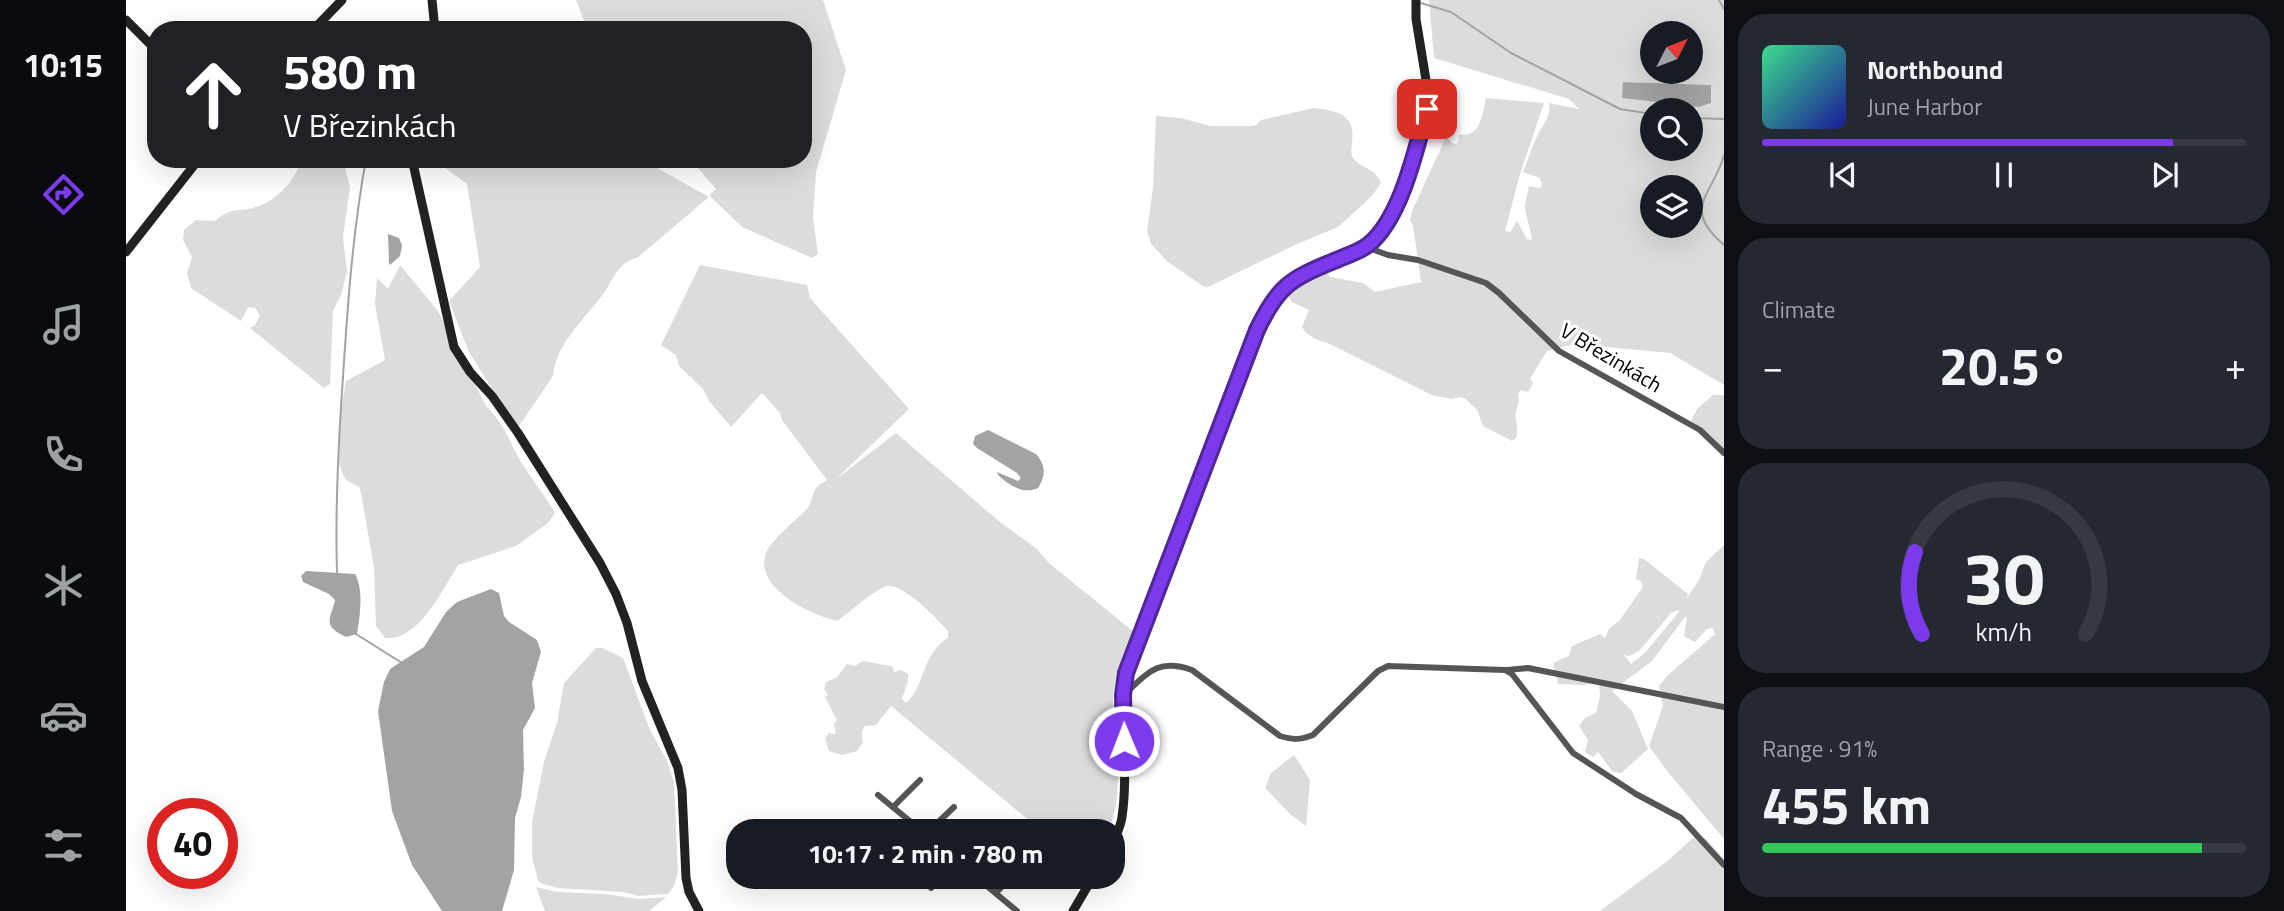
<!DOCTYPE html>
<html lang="en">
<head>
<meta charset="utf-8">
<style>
  body { margin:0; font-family:"Titillium Web",sans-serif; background:#242831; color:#f1f3f6; height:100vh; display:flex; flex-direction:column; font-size:26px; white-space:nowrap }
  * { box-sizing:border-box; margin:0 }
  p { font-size:23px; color:#9ea1a6 }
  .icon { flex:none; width:38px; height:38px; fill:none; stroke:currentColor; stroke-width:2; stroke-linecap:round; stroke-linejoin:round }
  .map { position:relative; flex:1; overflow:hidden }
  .drawer { display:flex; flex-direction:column; gap:14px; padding:14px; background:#0d0f14; width:560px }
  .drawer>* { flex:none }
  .banner { position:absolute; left:21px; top:21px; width:665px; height:147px; border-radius:28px; box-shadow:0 7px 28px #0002; background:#202124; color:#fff; overflow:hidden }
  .needle { width:46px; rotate:48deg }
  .controls { position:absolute; left:1514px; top:21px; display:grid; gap:14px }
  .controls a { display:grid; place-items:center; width:63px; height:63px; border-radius:50%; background:#171b24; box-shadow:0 7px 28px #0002; font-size:35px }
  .speed { position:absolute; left:21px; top:798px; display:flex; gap:14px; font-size:35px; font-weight:700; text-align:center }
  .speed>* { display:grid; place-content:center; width:91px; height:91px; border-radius:50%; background:#171b24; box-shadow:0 7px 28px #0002; line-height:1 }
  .speed .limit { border:10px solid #d22; background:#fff; color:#111 }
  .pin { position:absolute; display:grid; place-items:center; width:60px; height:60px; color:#fff; margin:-30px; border-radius:14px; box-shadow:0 4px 10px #0006 }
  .me { position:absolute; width:77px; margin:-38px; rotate:359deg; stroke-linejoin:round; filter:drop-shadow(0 0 5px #0008) }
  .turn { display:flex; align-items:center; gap:24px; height:147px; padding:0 21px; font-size:32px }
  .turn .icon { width:91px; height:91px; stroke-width:2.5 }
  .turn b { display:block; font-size:49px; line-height:60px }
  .big { font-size:52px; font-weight:700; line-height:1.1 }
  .drawer .widget { flex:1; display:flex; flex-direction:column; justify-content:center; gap:10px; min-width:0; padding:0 24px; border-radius:28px; background:#242831 }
  .drawer .dial { align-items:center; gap:0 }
  .dial svg { height:182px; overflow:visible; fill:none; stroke:#363941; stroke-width:7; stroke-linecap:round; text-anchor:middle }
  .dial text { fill:#f1f3f6; stroke:none }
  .song { display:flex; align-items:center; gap:21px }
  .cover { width:84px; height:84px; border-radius:10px; background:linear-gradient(135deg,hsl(150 70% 55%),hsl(240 70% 35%)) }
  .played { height:7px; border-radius:4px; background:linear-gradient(90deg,#7c3aed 85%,#363941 85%) }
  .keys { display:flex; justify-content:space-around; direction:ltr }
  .heat { display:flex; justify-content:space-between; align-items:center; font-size:38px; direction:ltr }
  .charge { height:10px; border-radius:5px; background:linear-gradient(90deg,#34c759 91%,#363941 0) }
  .trip { position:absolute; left:600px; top:819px; width:399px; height:70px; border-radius:28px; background:#171b24; box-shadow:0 7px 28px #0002; font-weight:700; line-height:70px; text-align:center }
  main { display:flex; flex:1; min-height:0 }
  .tab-bar { display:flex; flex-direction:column; width:126px; justify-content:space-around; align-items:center; background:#090b0e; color:#9ea1a6 }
  .tab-bar .icon { width:49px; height:49px }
  .tab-bar .current { color:#7c3aed }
  .tab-bar b { font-size:32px; color:#f1f3f6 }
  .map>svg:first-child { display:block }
  .green { fill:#dcdcdc; fill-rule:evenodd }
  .water { fill:#a3a3a3 }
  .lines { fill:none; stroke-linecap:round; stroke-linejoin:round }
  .stream { stroke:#a3a3a3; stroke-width:2 }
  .street { stroke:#555; stroke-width:6 }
  .secondary { stroke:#222; stroke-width:9 }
  .route-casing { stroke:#51269a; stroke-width:18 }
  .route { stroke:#7c3aed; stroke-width:12 }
  .labels { text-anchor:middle; stroke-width:6; stroke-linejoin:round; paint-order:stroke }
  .street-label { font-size:21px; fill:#000; stroke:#fff }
</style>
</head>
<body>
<main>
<nav class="tab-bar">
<b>10:15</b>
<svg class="icon current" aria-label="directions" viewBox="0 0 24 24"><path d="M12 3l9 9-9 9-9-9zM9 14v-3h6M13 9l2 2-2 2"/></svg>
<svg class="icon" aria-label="music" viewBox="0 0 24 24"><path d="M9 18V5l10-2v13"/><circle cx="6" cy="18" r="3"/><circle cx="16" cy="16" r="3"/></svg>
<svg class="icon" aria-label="phone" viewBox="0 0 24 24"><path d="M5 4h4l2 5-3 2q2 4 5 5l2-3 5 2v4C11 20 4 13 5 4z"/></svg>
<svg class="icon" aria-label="climate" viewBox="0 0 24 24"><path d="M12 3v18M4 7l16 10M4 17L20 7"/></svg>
<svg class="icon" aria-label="car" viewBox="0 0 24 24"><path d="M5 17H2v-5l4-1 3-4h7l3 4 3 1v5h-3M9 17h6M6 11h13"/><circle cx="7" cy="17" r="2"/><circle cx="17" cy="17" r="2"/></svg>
<svg class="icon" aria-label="filters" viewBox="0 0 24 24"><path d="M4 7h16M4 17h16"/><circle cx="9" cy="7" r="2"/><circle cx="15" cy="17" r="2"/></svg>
</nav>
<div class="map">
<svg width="1598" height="911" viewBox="0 0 1598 911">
  <rect width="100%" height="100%" fill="#fff"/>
  <g class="green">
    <path d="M450,0H697L720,70L690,172L687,218L692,254L686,258L616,227L585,197L584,194L590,189L564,159H677V30H462Z"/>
    <path d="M1303,0H1598V385L1544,353L1448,344L1421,351L1404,379L1407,383L1402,392L1395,390L1392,394C1395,404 1388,410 1390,419C1391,429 1392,428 1390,438L1386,441L1357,426L1351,410L1340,399L1335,397L1325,399L1306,395L1204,344C1194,341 1181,337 1176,327L1183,310L1166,302L1163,297C1169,284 1187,276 1200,271L1204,277L1237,283L1249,292L1295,282L1287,225L1284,220L1286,211L1320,137L1328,144L1332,143L1333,134C1354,139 1357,114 1360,98L1418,103L1394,174L1379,231L1384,232L1391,221L1401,239L1406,240C1405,229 1398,212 1399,204C1400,198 1402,192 1403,186L1414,188L1416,185L1414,178L1397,172C1402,160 1406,146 1412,134C1418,123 1425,116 1423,103L1453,109L1443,99L1308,58ZM1526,33H1564V72H1526ZM1497,82L1585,85V103L1573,107L1497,98ZM1526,110H1564V149H1526ZM1526,187H1564V226H1526Z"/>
    <path d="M1188,108C1210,111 1230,113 1226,142C1226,147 1224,153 1227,158C1236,169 1251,169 1255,183L1246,196L1212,227L1171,244L1082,287L1077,286L1042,262L1025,244L1021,231L1027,188L1030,116L1055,118L1084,126H1126L1130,125L1135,120Z"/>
    <path d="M176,159H217L224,187L217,237L221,272L215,295L207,311L204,384L198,388L124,328L129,325L134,315L129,308L122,307L115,321L65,288L61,273L66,257L57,240L58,230L70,220L89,221C106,206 111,213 130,207C151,201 170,179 176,159Z"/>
    <path d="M307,159H515L583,197L511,258C493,261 487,280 478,293C459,319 430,343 427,376L391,429L343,352L323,301L354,267L341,184Z"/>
    <path d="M274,265L312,311L360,406C375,420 381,435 390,453C401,474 417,492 429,513L422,523L390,546L332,565C317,589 292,642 259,638L250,626L248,567L235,493L233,487C228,484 223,483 219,478C205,458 216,405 220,381L259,360L249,304L251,278L262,289Z"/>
    <path d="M574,265L681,285L684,298L783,409L709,480L770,433L874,522L911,549L923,563L1008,632C998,653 988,677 987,700C986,743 1001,790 982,831H916L765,706L750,725L739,726C735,731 735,736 737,742L731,751L716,755L703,751L699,738L703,733L710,734L708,724L711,720L699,697L702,695L698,689L700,682L711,677L721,664L729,666L737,661L764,666L767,667L768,672L775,670L782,674V681L776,699L780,703C799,688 795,654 822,638V631C811,619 777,583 761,586C750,588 723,613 711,621C685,615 627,588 640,553C645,540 670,520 680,510C686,504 685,497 689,490C691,485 697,483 701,480L656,420L654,413L636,393L605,427L583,401L577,389L553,366L550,355L535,345Z"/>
    <path d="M1587,395H1598V451L1585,436L1565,421L1571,409Z"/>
    <path d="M1598,545V839L1542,772L1523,746L1537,706L1533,686L1541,676L1589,634L1587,628L1581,629L1569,642L1558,636L1561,618L1559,617L1526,661L1486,691L1506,711L1522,749L1495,773L1487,772L1472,752L1467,757L1459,752L1462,740L1453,726L1459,718L1470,713L1474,696L1473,680L1459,685L1432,684L1427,663L1443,656L1446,646L1474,634L1479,638L1483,629L1494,620L1517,587L1515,581L1510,579L1513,558L1518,559L1562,594L1561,598L1574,578L1580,562ZM1552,610L1553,612L1520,652L1505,664L1498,655L1503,656L1513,651L1545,613Z"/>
    <path d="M470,648H476L497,658L524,730L541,761L548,782L552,872L548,886L542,894L512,896L497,892L431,888L414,883L412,880L406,857V822L418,762L431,723L438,683Z"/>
    <path d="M1168,755L1184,780L1180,826L1164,814L1139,788L1145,773Z"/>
    <path d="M1569,836L1580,839L1598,859V911H1474L1544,859Z"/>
    <path d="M410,887L432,892L479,894L513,899L540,897L523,911H419Z"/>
  </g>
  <g class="water">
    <path d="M1497,82L1585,85V103L1573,107L1496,98Z"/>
    <path d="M262,234L273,238L276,245L274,256L264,265L263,263Z"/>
    <path d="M862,430L910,454C920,465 920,476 912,488C897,495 883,485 872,475L871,472L892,481L895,478L891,473L851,448L847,444L849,436Z"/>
    <path d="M180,571L229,574C238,590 234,616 231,634L220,637C195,625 205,619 209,600L203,594L177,582L175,576Z"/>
    <path d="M365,589L373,593L378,616L383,622L411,640L415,652L406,683L409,708L397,730L398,769L395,797L389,818L388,870L376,911H316L286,865L266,811L252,711L258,682L264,669L298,647L320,612L331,602Z"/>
  </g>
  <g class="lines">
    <g class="stream">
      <path d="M1593,0L1598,9"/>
      <path d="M1295,3L1325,12L1385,53L1494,109L1526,114"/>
      <path d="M1564,118L1598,119"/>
      <path d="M1598,155C1587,196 1554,207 1598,245"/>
      <path d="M211,573C209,513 212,452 216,392C221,314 226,236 240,159"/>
      <path d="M230,634L276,663"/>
    </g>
    <g class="street">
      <path d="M1240,247L1262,255L1292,260L1360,283L1373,293L1433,351L1574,430L1598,453"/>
      <path d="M1381,670L1402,668L1598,707"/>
      <path d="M999,694C1022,672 1033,658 1066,670L1154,736C1167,740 1174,740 1187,735L1252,671L1262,666L1379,670L1386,674L1447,753L1510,794L1555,818L1598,865"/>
      <path d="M752,795L796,831"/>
      <path d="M767,807L794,780"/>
      <path d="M803,831L828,807"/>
      <path d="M850,877L891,911"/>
      <path d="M805,888L817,877"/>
      <path d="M870,893L885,877"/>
    </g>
    <g class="secondary">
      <path d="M306,0L309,30"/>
      <path d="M0,20L30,50"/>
      <path d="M187,30L216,0"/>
      <path d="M286,159L328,347L344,372L366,396L392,433L474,563L490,594L501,623L516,681L552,768L556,790L560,878L563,892L573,911"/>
      <path d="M0,252L73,159"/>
      <path d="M987,843C990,835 995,826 996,817C1003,769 993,720 1000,673L1131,329L1143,306L1161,285L1177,273L1240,247L1255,233L1267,213L1291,144L1301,109L1300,80L1290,19V0"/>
      <path d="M947,911L967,877"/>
    </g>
  </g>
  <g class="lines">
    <defs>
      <path id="route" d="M998,741L997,695L1000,673L1131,330C1152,286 1164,279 1208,261C1219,256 1233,252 1242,245C1275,219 1290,149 1301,109"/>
    </defs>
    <use href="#route" class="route-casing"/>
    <use href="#route" class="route"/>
  </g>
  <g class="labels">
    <g class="street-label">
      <text transform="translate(1485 358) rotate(31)" y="7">V Březinkách</text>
    </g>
  </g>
</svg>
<div class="controls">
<a><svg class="needle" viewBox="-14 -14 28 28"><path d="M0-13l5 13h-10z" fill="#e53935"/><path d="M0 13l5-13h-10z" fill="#9ea1a6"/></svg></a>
<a><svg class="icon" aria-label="search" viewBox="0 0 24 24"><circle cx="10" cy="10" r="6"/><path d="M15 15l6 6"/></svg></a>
<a><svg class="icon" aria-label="layers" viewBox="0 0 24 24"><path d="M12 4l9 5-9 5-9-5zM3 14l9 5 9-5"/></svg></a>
</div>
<div class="speed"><div class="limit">40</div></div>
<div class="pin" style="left:1301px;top:109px;background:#d93025"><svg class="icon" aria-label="arrive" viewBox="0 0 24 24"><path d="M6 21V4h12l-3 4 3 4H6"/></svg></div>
<svg class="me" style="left:998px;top:741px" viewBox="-20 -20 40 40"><circle r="17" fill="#7c3aed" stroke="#fff" stroke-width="3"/><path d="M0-11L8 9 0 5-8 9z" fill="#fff"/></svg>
<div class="trip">10:17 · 2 min · 780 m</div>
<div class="banner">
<div class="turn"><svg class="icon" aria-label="ahead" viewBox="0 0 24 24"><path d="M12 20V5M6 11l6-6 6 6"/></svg><div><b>580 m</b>V Březinkách</div></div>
</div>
</div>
<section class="drawer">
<div class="widget">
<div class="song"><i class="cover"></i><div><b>Northbound</b><p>June Harbor</p></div></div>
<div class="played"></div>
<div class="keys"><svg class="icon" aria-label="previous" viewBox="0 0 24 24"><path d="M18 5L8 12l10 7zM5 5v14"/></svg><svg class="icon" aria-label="pause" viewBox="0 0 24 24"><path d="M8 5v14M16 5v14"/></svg><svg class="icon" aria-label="next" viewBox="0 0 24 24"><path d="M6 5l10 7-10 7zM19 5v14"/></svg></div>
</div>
<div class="widget"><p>Climate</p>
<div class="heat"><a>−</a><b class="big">20.5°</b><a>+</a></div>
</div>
<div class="widget dial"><svg viewBox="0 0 100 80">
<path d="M14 69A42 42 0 1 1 86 69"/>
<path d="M14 69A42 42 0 0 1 11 33" stroke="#7c3aed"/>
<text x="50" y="56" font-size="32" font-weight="700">30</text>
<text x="50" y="72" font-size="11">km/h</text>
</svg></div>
<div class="widget"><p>Range · 91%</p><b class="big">455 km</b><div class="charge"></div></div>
</section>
</main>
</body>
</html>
